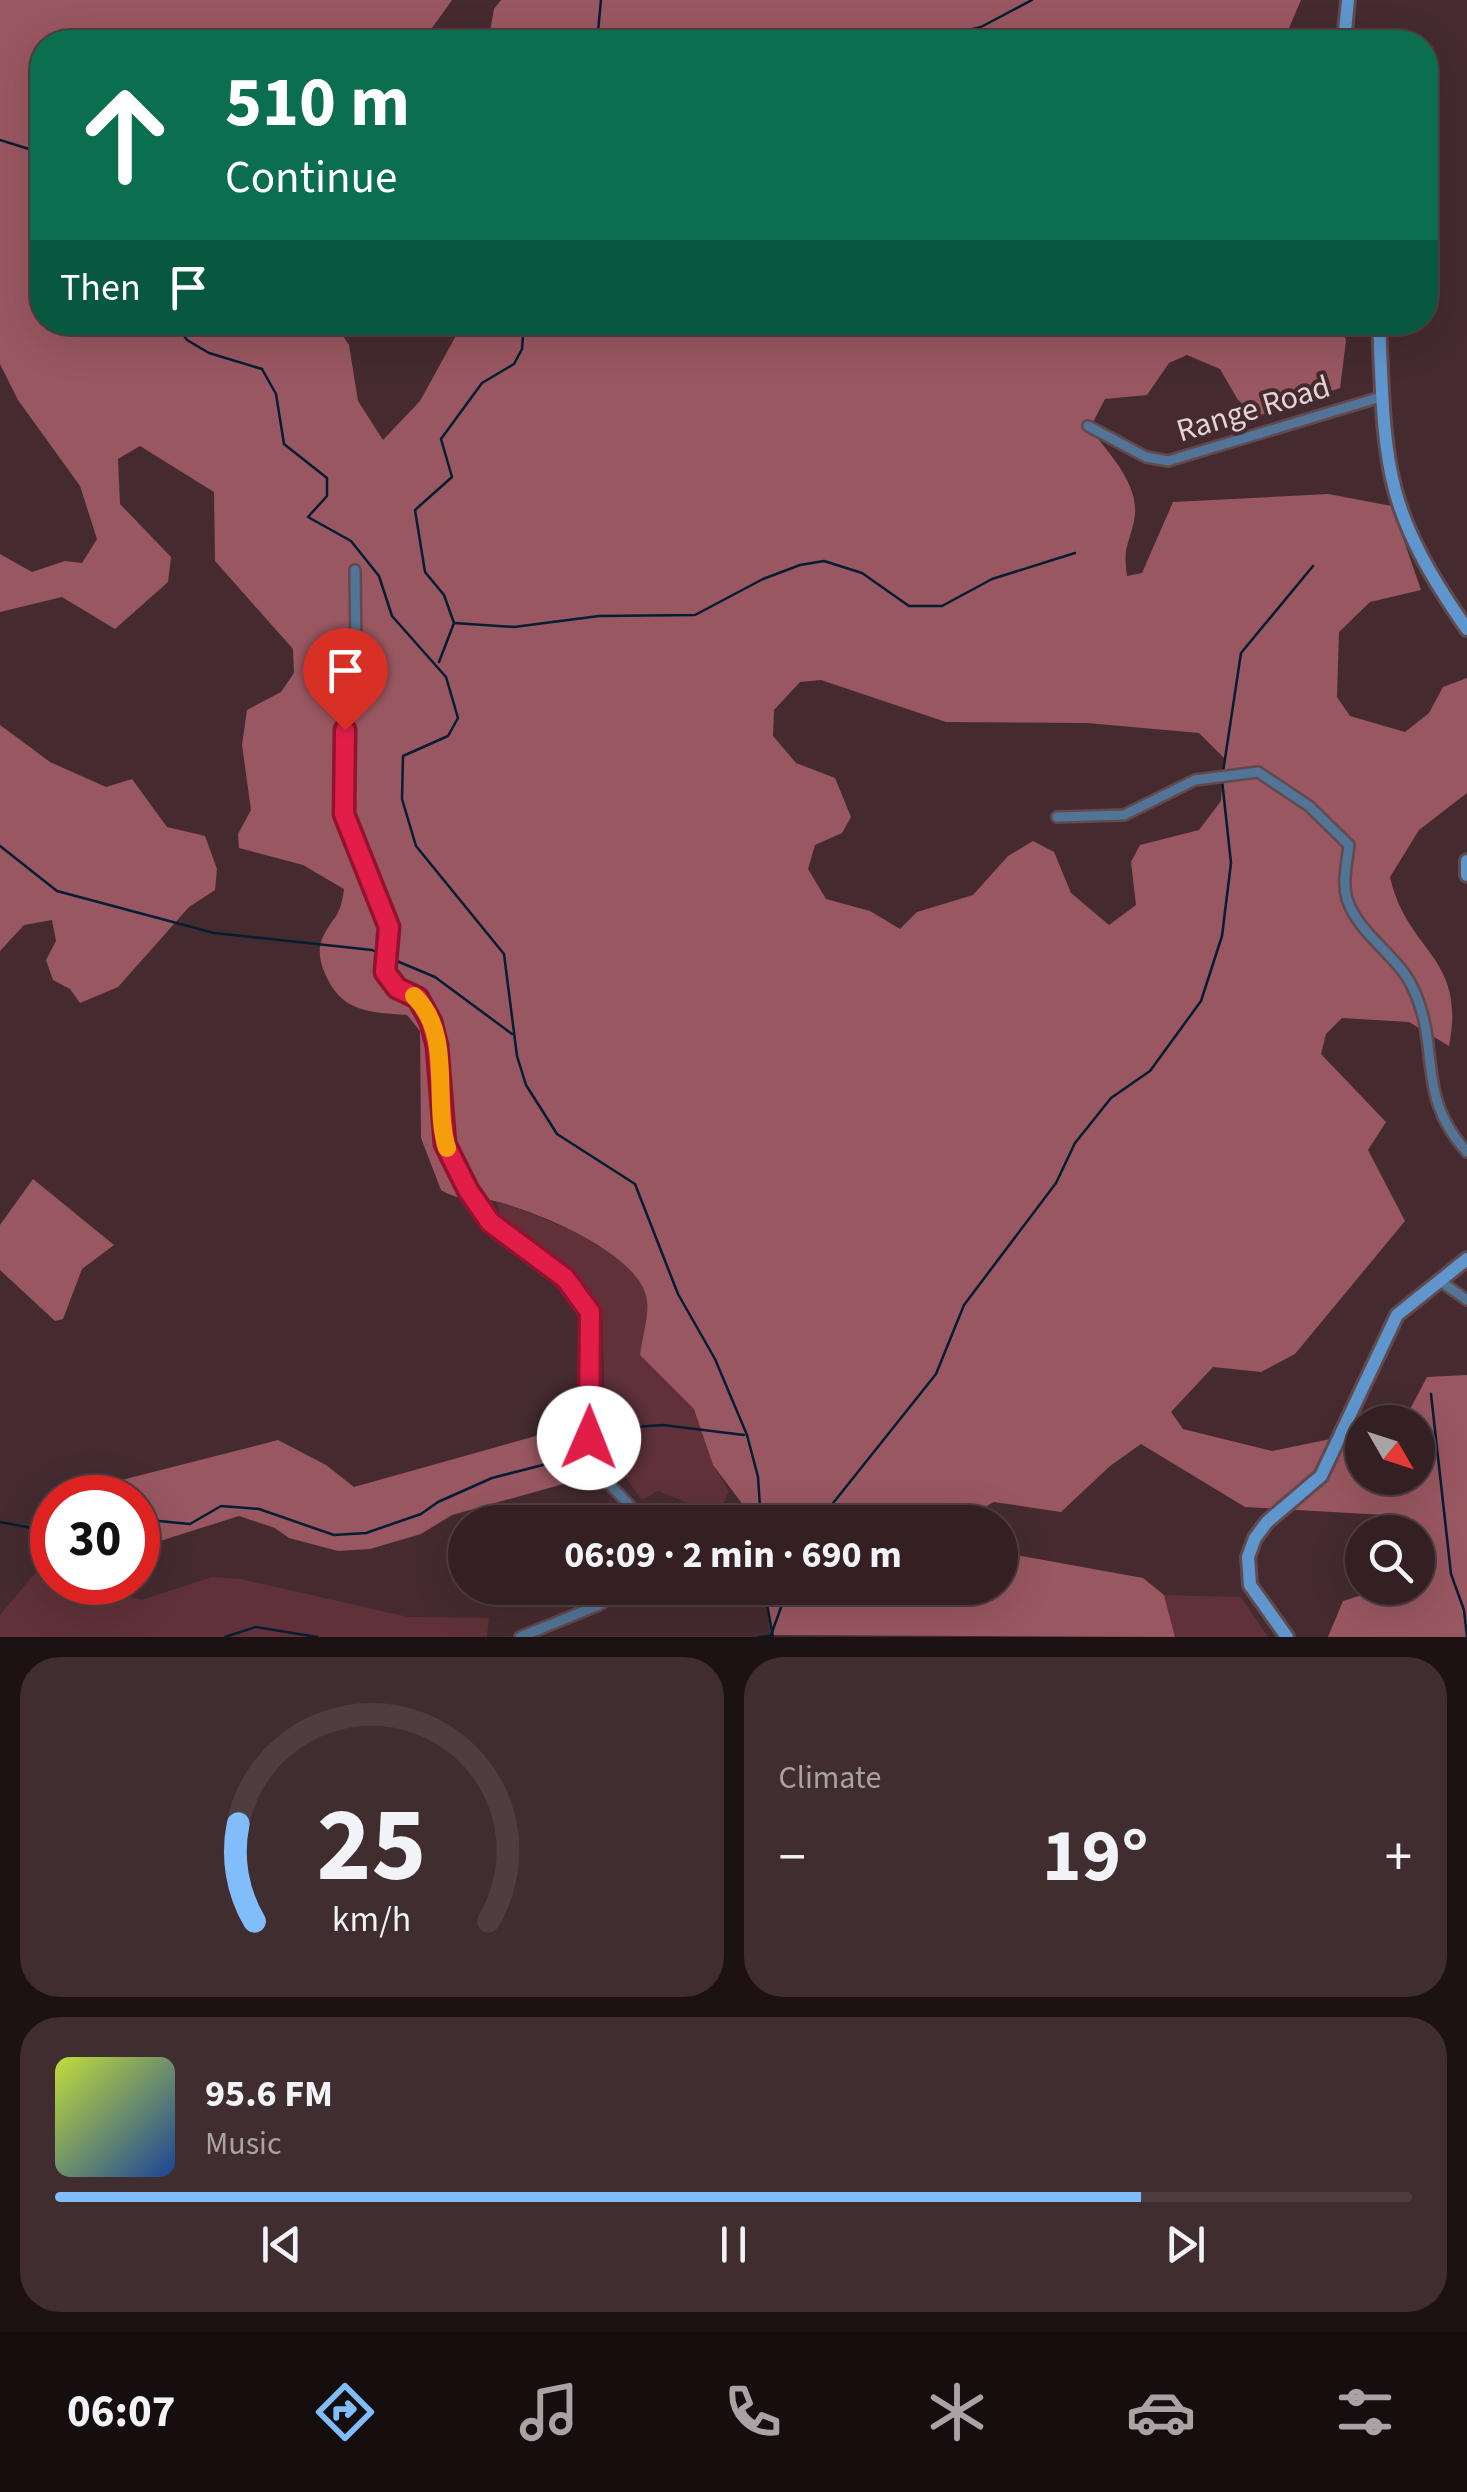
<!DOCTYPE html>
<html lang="en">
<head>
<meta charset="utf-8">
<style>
  body { margin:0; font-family:"Source Sans 3",sans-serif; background:#3f2d30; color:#f1f3f6; height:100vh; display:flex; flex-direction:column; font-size:38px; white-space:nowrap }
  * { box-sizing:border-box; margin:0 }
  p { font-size:32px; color:#a9a3a6 }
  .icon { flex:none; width:55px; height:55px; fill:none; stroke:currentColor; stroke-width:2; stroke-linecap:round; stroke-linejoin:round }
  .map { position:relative; height:1637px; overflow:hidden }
  .panel { display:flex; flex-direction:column; gap:20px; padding:20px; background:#1d1213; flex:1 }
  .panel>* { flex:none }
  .guide { position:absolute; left:30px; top:30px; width:1408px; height:305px; border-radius:40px; box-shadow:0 10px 40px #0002,0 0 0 2px #4e3e41; background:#0b6e4f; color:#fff; overflow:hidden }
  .needle { width:65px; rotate:129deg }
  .controls { position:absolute; left:1345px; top:1405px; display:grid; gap:20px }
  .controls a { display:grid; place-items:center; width:90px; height:90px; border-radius:50%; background:#342023; box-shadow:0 10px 40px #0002,0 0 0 2px #4e3e41; font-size:50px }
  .speed { position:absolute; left:30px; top:1475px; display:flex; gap:20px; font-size:50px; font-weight:700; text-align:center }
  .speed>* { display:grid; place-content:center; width:130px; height:130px; border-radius:50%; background:#342023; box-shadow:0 10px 40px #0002,0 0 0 2px #4e3e41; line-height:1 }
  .speed .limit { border:15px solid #d22; background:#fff; color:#111 }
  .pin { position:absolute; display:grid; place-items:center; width:85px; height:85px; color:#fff; margin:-102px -42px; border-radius:50% 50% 50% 0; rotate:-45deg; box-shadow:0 0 10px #0007 }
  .pin .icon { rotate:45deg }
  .me { position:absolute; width:110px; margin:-55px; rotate:1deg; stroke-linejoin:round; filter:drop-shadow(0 0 8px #0008) }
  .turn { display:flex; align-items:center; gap:35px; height:210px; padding:0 30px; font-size:45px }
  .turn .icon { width:130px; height:130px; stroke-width:2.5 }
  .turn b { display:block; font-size:70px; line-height:85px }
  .then { display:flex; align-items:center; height:95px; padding:0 30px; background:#0003; gap:20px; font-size:38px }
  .big { font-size:75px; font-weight:700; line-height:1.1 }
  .panel .widget { flex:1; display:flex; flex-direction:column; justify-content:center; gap:15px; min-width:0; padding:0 35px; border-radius:40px; background:#3f2d30 }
  .panel .dial { align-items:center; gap:0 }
  .dial svg { height:260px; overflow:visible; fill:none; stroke:#4e3e41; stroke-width:7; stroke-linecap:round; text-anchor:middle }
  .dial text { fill:#f1f3f6; stroke:none }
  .song { display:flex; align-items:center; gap:30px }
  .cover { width:120px; height:120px; border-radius:15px; background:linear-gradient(135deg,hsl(70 70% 55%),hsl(220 70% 35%)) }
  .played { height:10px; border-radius:5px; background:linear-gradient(90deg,#80bdfa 80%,#4e3e41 80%) }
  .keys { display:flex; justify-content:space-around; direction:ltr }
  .heat { display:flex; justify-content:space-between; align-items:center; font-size:55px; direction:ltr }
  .panel .tiles { flex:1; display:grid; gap:20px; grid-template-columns:1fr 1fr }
  .widget:last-child { grid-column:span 2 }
  .trip { position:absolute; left:448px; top:1505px; width:570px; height:100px; border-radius:50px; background:#342023; box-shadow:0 10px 40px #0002,0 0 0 2px #4e3e41; font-weight:700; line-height:100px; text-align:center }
  .tabs { display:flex; height:160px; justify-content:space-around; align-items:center; background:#150d0e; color:#a9a3a6 }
  .tabs .icon { width:70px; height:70px }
  .tabs .on { color:#80bdfa }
  .tabs b { font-size:45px; color:#f1f3f6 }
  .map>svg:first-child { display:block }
  .green { fill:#603139 }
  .forest { fill:#995761; fill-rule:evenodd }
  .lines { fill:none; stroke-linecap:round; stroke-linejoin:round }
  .stream { stroke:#051d33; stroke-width:2.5 }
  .street-casing { stroke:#62494d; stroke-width:14 }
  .secondary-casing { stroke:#62494d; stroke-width:18 }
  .street { stroke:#527496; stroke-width:9 }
  .secondary { stroke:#5f96cd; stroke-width:12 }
  .route-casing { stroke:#92132f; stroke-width:25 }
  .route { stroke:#e11d48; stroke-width:18 }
  .slow { stroke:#f59e0b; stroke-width:18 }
  .labels { text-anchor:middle; stroke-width:8; stroke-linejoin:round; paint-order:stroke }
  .street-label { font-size:32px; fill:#e5d3d5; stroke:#452b2f }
</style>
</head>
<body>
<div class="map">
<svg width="1467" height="1637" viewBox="0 0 1467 1637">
  <rect width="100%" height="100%" fill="#452b2f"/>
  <g class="green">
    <path d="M496,1201C537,1216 640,1250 647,1300C650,1316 642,1339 640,1355L694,1409L713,1465L729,1491L715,1522H710L695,1506L658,1491L642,1500L606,1451L602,1308L501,1218Z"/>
    <path d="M43,1564L52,1568V1582L87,1583L142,1600L212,1577L241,1579L408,1617L489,1618L487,1637H0V1615Z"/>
    <path d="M1164,1595L1241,1597L1268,1637H1175Z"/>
  </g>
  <g class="forest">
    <path d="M0,0H452L422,42H42V322L334,323L349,345L358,401L383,440L420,401L463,323H1341L1346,341L1340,388L1258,416L1238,400L1220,369L1187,355L1169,363L1147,395L1105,399L1090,428C1108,453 1142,486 1134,521C1128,548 1123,546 1127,576L1142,573L1173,502L1328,494L1392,506L1421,590L1370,602L1339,632L1337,697L1350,716L1405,732L1429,713L1443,687L1467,678V793L1419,830L1390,877C1407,953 1467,956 1449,1046L1409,1022L1342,1018L1326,1034L1321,1054L1386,1122L1368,1150L1405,1221L1295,1354L1261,1372L1213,1367L1171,1412L1183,1429L1272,1451L1350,1435L1362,1427V1478H1418V1422H1375L1405,1419L1427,1377L1467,1375V1637H1328L1343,1601L1383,1588H1418V1532H1400L1403,1516L1245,1507L1141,1444L1110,1466L1061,1512L994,1502L980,1510V1522H756L713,1465L694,1409L640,1355C642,1338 649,1317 647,1301C642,1254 539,1213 499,1202C476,1196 465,1204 441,1190L421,1138L420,1031L407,1015C371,1012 344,1013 327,978C321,966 317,951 322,939C333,915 340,920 344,889L303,865L239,848L238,834L251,810L242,745L247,710L281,692L294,673L293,649L215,561L214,492L140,446L118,459L120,504L171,557L168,582L115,629L62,597L0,612V554L32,572L65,561L82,563L97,539L80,486L18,400L0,364ZM821,680L946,722L1087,723L1199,733L1224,758L1221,801L1199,830L1140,845L1131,862L1136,905L1109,925L1071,893L1054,852L1033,841L1008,856L973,895L917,912L900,929L870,911L826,899L808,869L815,845L842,833L851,817L835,778L796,763L773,736L774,710L800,682Z"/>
    <path d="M501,0H1301L1283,42H488L494,9Z"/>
    <path d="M0,725L50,762L106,787L132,779L167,827L205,836L217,869L215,890L189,907L118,987L80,1003L70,989L53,980L46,960L56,941L52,920L24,925L0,951Z"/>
    <path d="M33,1179L114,1245L82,1269L63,1319L55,1321L0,1270V1225Z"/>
    <path d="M575,1425L592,1476L452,1515L421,1534L370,1549L338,1551L289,1538L275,1528L239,1516L160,1541L138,1542V1498L92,1497L102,1485L278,1440L326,1465L354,1487Z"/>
    <path d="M1000,1544L1016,1555L1143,1578L1164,1595L1175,1637L771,1635L764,1588H1000Z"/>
  </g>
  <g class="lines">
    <g class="stream">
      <path d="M597,42L601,0"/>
      <path d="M917,42L981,27L1032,0"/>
      <path d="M0,140L32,150L42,160"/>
      <path d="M174,322L187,340L209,353L262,369L276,394L284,444L327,478V496L308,517L351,541L379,576L392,616L446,677L458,718L448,736L403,756L402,799L416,846L504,954L517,1056L526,1085L557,1134L635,1184L678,1294L715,1359L747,1435L758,1477L761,1522"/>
      <path d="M454,623L514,627L599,616L695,615L763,579L800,565L824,561L862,573L909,606H942L992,579L1075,553"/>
      <path d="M439,662L454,623L444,595L425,572L415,510L452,477L441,439L482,383L514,364L522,349L524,322"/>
      <path d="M1223,772L1241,653L1313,566"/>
      <path d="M0,846L57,891L214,933L372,950L384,956"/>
      <path d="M392,959L435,977L512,1034"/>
      <path d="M1431,1394L1451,1574L1464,1610L1467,1637"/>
      <path d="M600,1449L621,1428L663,1425L744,1435"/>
      <path d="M138,1519L190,1524L221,1506L259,1509L334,1535L366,1533L421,1514L438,1502L492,1478L582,1455"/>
      <path d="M0,1522L37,1529L52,1526"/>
      <path d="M818,1522L936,1374L964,1305L1056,1183L1075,1143L1111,1098L1150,1071L1201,1001L1222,936L1231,863L1222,780"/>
      <path d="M764,1588L773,1637"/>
      <path d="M771,1635L788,1588"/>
      <path d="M225,1637L256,1627L317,1637"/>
      <path d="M759,1637L770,1636"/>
    </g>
    <defs>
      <g id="street">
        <path d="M1088,426L1146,457L1168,461L1381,397"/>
        <path d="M355,570L356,650L345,731L344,813L389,927L385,972L397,988L417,998L431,1021L437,1046L445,1143L468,1190L491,1221L565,1278L590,1312L591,1455C600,1485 629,1495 639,1522"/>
        <path d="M1057,817L1124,815L1195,780L1258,772L1309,806L1349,845C1347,863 1342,882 1347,899C1359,935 1396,954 1412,986C1442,1047 1414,1094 1467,1152"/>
        <path d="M1440,1281L1467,1300"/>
        <path d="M520,1637L599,1605L625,1588"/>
      </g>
      <g id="secondary">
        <path d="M1344,42L1348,0"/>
        <path d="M1379,322C1385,466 1382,507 1467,629"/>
        <path d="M1467,861V875"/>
        <path d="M1287,1637L1250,1585L1248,1557L1255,1538L1267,1522L1321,1476L1397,1315L1467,1259"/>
      </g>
    </defs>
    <use href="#street" class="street-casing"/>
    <use href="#secondary" class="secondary-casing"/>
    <use href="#street" class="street"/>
    <use href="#secondary" class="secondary"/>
  </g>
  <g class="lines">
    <defs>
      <path id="route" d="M345,730L344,814L389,927L385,972L397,988L418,998L431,1022L437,1046L445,1144L468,1190L490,1222L565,1278L590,1312L589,1438"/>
    </defs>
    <use href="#route" class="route-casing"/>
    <use href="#route" class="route"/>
    <path class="slow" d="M414,996C454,1034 432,1101 447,1148"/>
  </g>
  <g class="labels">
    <g class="street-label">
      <text transform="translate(1253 408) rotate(-17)" y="11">Range Road</text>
    </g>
  </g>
</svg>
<div class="controls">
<a><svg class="needle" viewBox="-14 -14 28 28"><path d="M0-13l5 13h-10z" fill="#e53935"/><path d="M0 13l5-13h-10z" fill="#a9a3a6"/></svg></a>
<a><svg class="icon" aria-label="search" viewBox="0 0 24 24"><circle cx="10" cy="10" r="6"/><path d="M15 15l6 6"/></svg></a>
</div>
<div class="speed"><div class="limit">30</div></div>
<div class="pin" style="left:345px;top:730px;background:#d93025"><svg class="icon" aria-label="arrive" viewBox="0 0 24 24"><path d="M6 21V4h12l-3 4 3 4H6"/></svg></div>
<svg class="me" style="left:589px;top:1438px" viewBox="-20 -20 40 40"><circle r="19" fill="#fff"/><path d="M0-13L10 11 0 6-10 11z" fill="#e11d48"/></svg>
<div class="trip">06:09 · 2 min · 690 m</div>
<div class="guide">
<div class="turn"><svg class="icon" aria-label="ahead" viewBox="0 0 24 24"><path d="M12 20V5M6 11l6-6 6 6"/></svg><div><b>510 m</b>Continue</div></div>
<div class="then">Then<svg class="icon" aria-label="arrive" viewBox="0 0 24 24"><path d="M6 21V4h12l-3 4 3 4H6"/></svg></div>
</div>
</div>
<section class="panel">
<div class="tiles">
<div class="widget dial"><svg viewBox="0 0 100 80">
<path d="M14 69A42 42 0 1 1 86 69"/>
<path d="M14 69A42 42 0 0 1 9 39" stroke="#80bdfa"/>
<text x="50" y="56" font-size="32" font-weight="700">25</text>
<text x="50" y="72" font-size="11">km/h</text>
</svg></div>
<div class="widget"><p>Climate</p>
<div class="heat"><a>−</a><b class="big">19°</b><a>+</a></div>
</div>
<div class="widget">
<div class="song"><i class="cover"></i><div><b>95.6 FM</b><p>Music</p></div></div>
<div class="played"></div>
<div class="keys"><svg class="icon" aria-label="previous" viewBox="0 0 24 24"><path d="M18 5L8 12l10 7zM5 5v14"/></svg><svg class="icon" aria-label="pause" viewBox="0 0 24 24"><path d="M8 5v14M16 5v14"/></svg><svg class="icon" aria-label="next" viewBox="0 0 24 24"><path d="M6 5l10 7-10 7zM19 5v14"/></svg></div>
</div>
</div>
</section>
<nav class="tabs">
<b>06:07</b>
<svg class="icon on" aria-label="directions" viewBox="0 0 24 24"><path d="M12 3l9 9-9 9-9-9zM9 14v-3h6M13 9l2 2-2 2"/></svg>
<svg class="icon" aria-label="music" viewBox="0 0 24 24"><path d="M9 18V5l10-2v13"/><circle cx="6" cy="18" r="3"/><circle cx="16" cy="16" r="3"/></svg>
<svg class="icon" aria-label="phone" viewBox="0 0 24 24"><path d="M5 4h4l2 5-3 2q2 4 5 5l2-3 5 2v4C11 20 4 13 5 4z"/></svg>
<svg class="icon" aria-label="climate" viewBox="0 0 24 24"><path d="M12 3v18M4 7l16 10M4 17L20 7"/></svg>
<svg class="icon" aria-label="car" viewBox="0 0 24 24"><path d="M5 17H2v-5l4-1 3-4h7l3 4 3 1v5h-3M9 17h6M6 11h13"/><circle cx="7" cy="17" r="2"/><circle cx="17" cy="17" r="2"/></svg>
<svg class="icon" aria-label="filters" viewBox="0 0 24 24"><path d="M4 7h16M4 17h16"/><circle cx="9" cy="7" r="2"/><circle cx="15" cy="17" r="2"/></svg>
</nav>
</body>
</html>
